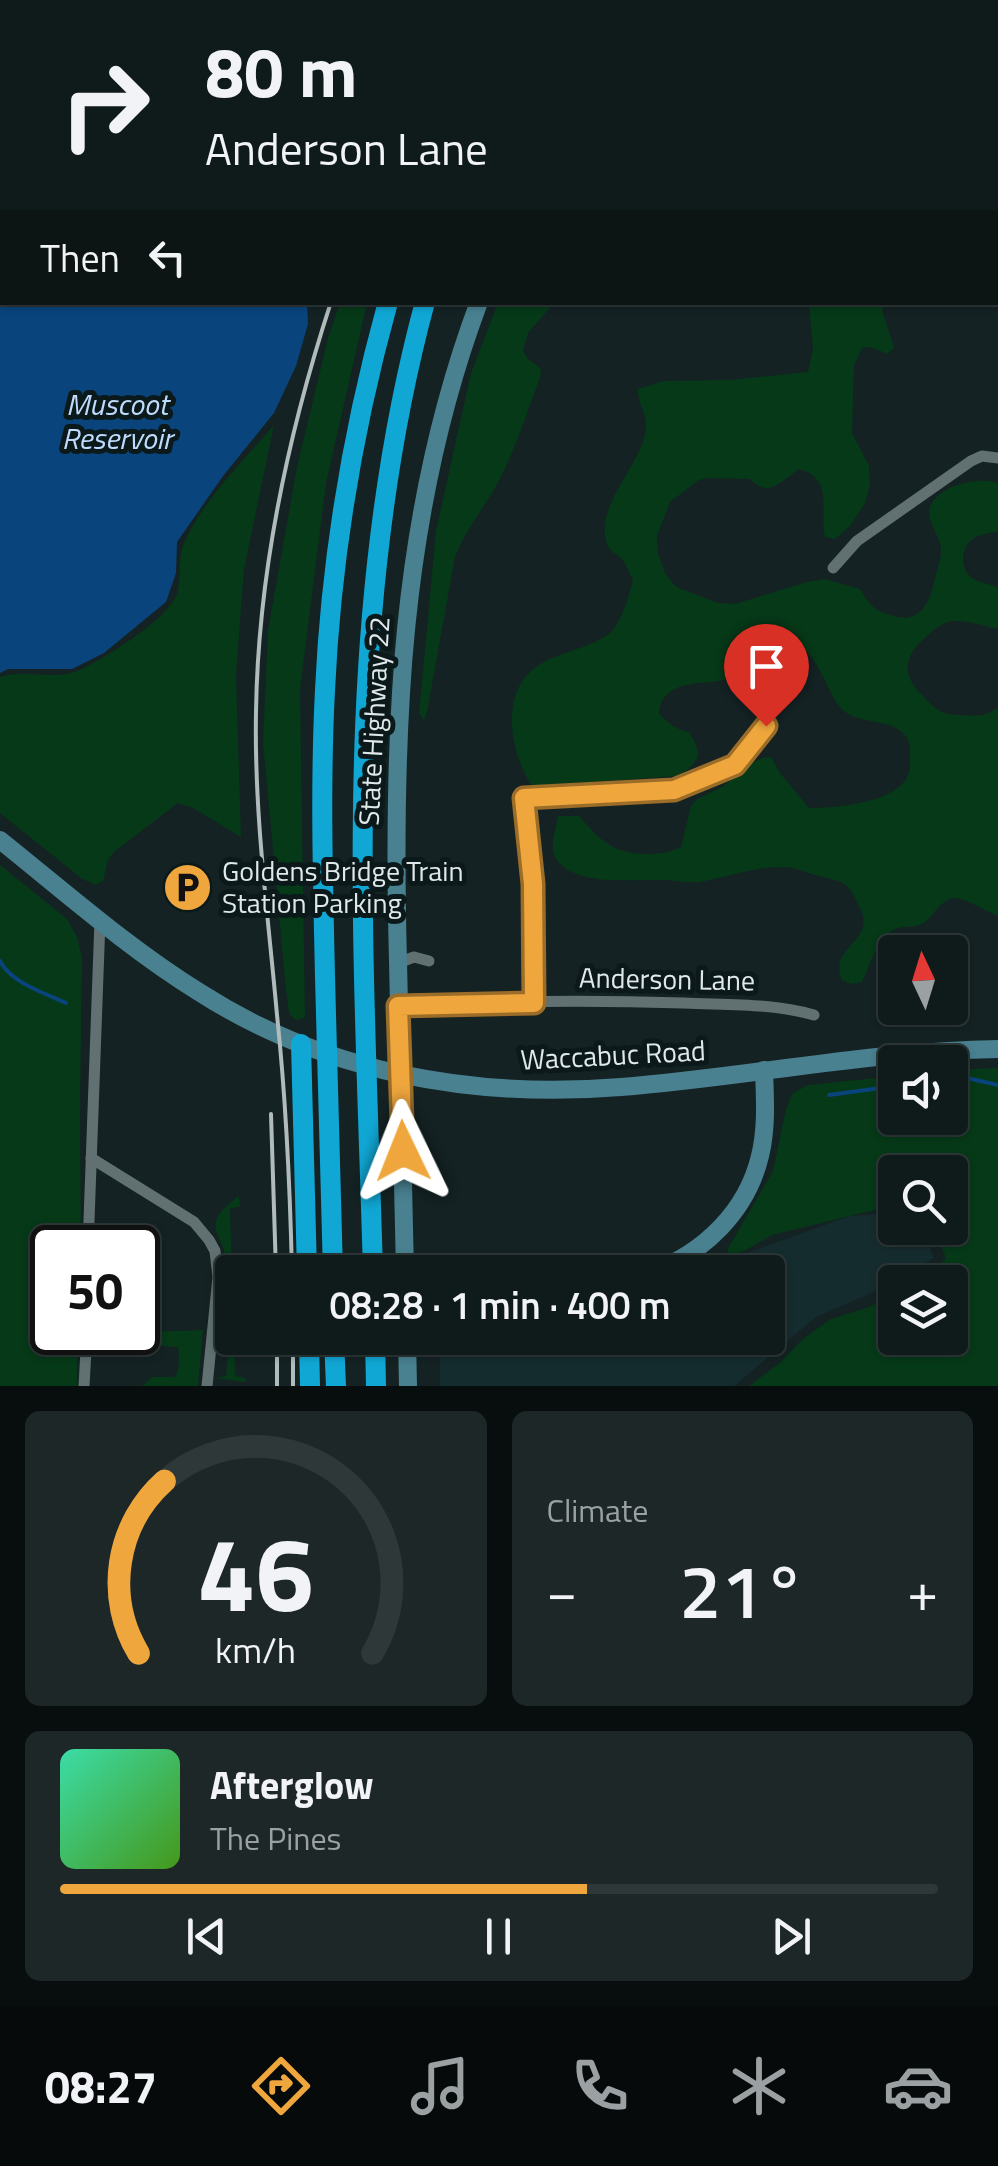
<!DOCTYPE html>
<html lang="en">
<head>
<meta charset="utf-8">
<style>
  body { margin:0; font-family:"Titillium Web",sans-serif; background:#1d2727; color:#f1f3f6; height:100vh; display:flex; flex-direction:column; font-size:38px; white-space:nowrap }
  * { box-sizing:border-box; margin:0 }
  p { font-size:32px; color:#9ba1a2 }
  .icon { flex:none; width:55px; height:55px; fill:none; stroke:currentColor; stroke-width:2; stroke-linecap:round; stroke-linejoin:round }
  .map { position:relative; height:1386px; overflow:hidden }
  .drawer { display:flex; flex-direction:column; gap:25px; padding:25px; background:#080e0e; flex:1 }
  .drawer>* { flex:none }
  .top-card { position:absolute; left:0px; top:0px; width:1000px; height:305px; box-shadow:0 2px 8px #0004,0 0 0 2px #2f3839; background:#0f1a1a; color:#f1f3f6; overflow:hidden }
  .needle { width:65px; rotate:356deg }
  .buttons { position:absolute; left:878px; top:935px; display:grid; gap:20px }
  .buttons a { display:grid; place-items:center; width:90px; height:90px; border-radius:10px; background:#0f1a1a; box-shadow:0 2px 8px #0004,0 0 0 2px #2f3839; font-size:50px }
  .speed { position:absolute; left:30px; top:1225px; display:flex; gap:20px; font-size:50px; font-weight:700; text-align:center }
  .speed>* { display:grid; place-content:center; width:130px; height:130px; border-radius:50%; background:#0f1a1a; box-shadow:0 2px 8px #0004,0 0 0 2px #2f3839; line-height:1 }
  .speed .limit { border:5px solid #111; border-radius:15px; background:#fff; color:#111 }
  .pin { position:absolute; display:grid; place-items:center; width:85px; height:85px; color:#fff; margin:-102px -42px; border-radius:50% 50% 50% 0; rotate:-45deg; box-shadow:0 0 10px #0007 }
  .pin .icon { rotate:45deg }
  .me { position:absolute; width:110px; margin:-55px; rotate:358deg; stroke-linejoin:round; filter:drop-shadow(0 0 8px #0008) }
  .turn { display:flex; align-items:center; gap:35px; height:210px; padding:0 40px; font-size:45px }
  .turn .icon { width:130px; height:130px; stroke-width:2.5 }
  .turn b { display:block; font-size:70px; line-height:85px }
  .then { display:flex; align-items:center; height:95px; padding:0 40px; background:#0003; gap:20px; font-size:38px }
  .big { font-size:75px; font-weight:600; line-height:1.1 }
  .drawer .tile { flex:1; display:flex; flex-direction:column; justify-content:center; gap:15px; min-width:0; padding:0 35px; border-radius:15px; background:#1d2727 }
  .drawer .dial { align-items:center; gap:0 }
  .dial svg { height:260px; overflow:visible; fill:none; stroke:#2f3839; stroke-width:7; stroke-linecap:round; text-anchor:middle }
  .dial text { fill:#f1f3f6; stroke:none }
  .song { display:flex; align-items:center; gap:30px }
  .cover { width:120px; height:120px; border-radius:15px; background:linear-gradient(135deg,hsl(160 70% 55%),hsl(100 70% 35%)) }
  .played { height:10px; border-radius:5px; background:linear-gradient(90deg,#efa73d 60%,#2f3839 60%) }
  .keys { display:flex; justify-content:space-around; direction:ltr }
  .heat { display:flex; justify-content:space-between; align-items:center; font-size:55px; direction:ltr }
  .drawer .tiles { flex:1; display:grid; gap:25px; grid-template-columns:1fr 1fr }
  .tile:last-child { grid-column:span 2 }
  .trip { position:absolute; left:215px; top:1255px; width:570px; height:100px; border-radius:10px; background:#0f1a1a; box-shadow:0 2px 8px #0004,0 0 0 2px #2f3839; font-weight:600; line-height:100px; text-align:center }
  .tab-bar { display:flex; height:160px; justify-content:space-around; align-items:center; background:#060a0a; color:#9ba1a2 }
  .tab-bar .icon { width:70px; height:70px }
  .tab-bar .on { color:#efa73d }
  .tab-bar b { font-size:45px; color:#f1f3f6 }
  .map>svg:first-child { display:block }
  .built { fill:#152c2e }
  .green { fill:#063918 }
  .water { fill:#09447c }
  .lines { fill:none; stroke-linecap:round; stroke-linejoin:round }
  .stream { stroke:#09447c; stroke-width:4 }
  .street { stroke:#617172; stroke-width:11 }
  .secondary { stroke:#498190; stroke-width:18 }
  .highway { stroke:#10a7d5; stroke-width:20 }
  .rail { stroke:#b1bbbc; stroke-width:4 }
  .route-casing { stroke:#9b6d28; stroke-width:25 }
  .route { stroke:#efa73d; stroke-width:18 }
  .labels { text-anchor:middle; stroke-width:10; stroke-linejoin:round; paint-order:stroke }
  .street-label { font-size:28px; fill:#e0e9ea; stroke:#0b191a }
  .poi-label { font-size:28px; fill:#e0e9ea; stroke:#0b191a; text-anchor:start }
  .water-label { font-size:30px; font-style:italic; fill:#bedbfd; stroke:#0b191a }
</style>
</head>
<body>
<div class="map">
<svg width="998" height="1386" viewBox="0 0 998 1386">
  <rect width="100%" height="100%" fill="#142223"/>
  <path class="built" d="M895,1213V1228H922L934,1258L883,1288L816,1317L734,1386H440V1355L464,1338H768V1272H693L850,1216Z"/>
  <g class="green">
    <path d="M340,303H367L326,483L300,689L305,1018L296,1020L289,1013L286,990L263,742L268,630L297,467L328,338Z"/>
    <path d="M498,303H554L528,333L523,350L527,358L541,369L540,378C526,415 514,454 495,488C481,512 465,531 455,557L427,712L424,720L419,714L436,531L471,373Z"/>
    <path d="M809,303H885L882,311L894,347L888,354L870,347L862,348L854,365L852,433L869,466L870,484L865,503L850,526L835,539L825,537C819,513 835,478 799,469C781,481 769,499 750,479L708,478L699,480L670,502L657,536L658,554L665,573L676,587L718,603L735,604L807,582L824,579L860,589C869,606 876,611 894,616C924,625 931,596 936,574C938,567 941,559 941,551C942,536 925,523 930,507C938,485 979,476 998,483V531C990,533 981,534 974,538C963,544 959,564 968,574C974,582 989,584 998,587V629C983,626 968,620 952,621C942,622 934,630 926,637C904,655 901,675 922,695C937,710 940,715 962,715C975,716 987,717 998,707V916C987,912 965,898 955,898C941,899 935,914 925,922C916,929 904,925 895,929C878,937 869,967 862,982L851,984L842,980C827,946 879,941 859,906C856,900 852,891 847,886C840,880 827,878 818,876C806,872 793,867 781,867C753,867 725,878 698,882C685,883 672,880 659,880C631,879 577,887 557,860C548,848 556,830 558,816H579C601,841 613,854 649,854C660,854 671,852 681,847L691,806L697,799L722,787L754,762L762,758L771,757L780,773L809,808C835,808 897,803 908,775C910,772 910,764 910,760C910,749 911,740 902,732C887,719 860,724 844,711C828,699 819,651 795,644C772,637 748,672 728,679C709,685 687,679 669,693C662,698 660,704 659,713C667,723 676,729 689,732C703,754 701,762 678,776L532,786C509,751 498,688 542,663C561,652 597,646 612,631C623,618 628,597 633,581C630,575 627,566 623,560C617,553 610,553 607,544C594,508 638,468 645,434C650,414 637,407 638,389L664,381L730,380L808,372L813,348Z"/>
    <path d="M274,425L244,569L236,674L241,837L193,808L178,803L115,851L108,860L103,881L95,885L81,878L0,813V677C26,668 56,682 82,669C107,657 168,619 177,594C182,577 177,556 185,541C205,498 243,461 274,425Z"/>
    <path d="M0,865L67,919L77,937L82,957L80,1108L81,1247L52,1248V1332L77,1333V1386H0Z"/>
    <path d="M998,1068V1386H749L781,1362L804,1338L831,1319L869,1307L895,1294V1338H950V1282H918L927,1278L946,1258L933,1228H950V1172H895V1205L772,1235L744,1251L730,1256L727,1250L773,1171L786,1109L793,1093L808,1085L895,1076V1118H950V1070Z"/>
    <path d="M239,1196L240,1206L230,1209L235,1376L245,1378L246,1381L244,1382L216,1378L226,1376L232,1314L223,1309C224,1296 228,1281 227,1268C225,1229 196,1228 239,1196Z"/>
    <path d="M203,1330L198,1386H142L152,1377H175C180,1370 179,1356 178,1347L94,1343L93,1334Z"/>
  </g>
  <path class="water" d="M0,0H321L317,2H2V302L307,303L308,324L296,366L274,413L223,476L177,542L176,573L166,602L104,653L72,669H8L0,673Z"/>
  <g class="lines">
    <g class="stream">
      <path d="M0,961C11,983 45,993 66,1003"/>
      <path d="M950,1080L967,1078L998,1085"/>
      <path d="M829,1095L895,1086"/>
    </g>
    <g class="street">
      <path d="M833,568L857,541L971,461L982,456L998,458"/>
      <path d="M398,963L414,957L429,961"/>
      <path d="M534,1003L533,884L524,798L674,790L735,765L766,726"/>
      <path d="M399,1006C493,1001 589,1000 684,1003C727,1005 771,1003 814,1015"/>
      <path d="M91,1158L194,1222L209,1240L215,1251L218,1277L207,1386"/>
      <path d="M88,1248L100,920"/>
      <path d="M84,1386L87,1332"/>
    </g>
    <g class="secondary">
      <path d="M709,2L713,0"/>
      <path d="M0,840C65,892 128,948 199,992C325,1073 473,1099 621,1087C747,1077 871,1051 998,1049"/>
      <path d="M405,1272C403,1169 400,1065 398,961C392,736 399,515 479,302"/>
      <path d="M652,1272C704,1253 747,1211 760,1156C767,1128 765,1098 764,1070"/>
      <path d="M407,1338L408,1386"/>
    </g>
    <g class="highway">
      <path d="M481,2V0"/>
      <path d="M518,2L519,0"/>
      <path d="M301,1044L307,1272"/>
      <path d="M333,1272C330,1174 328,1076 325,977C323,882 320,786 325,690C331,560 353,428 388,302"/>
      <path d="M373,1272C364,948 339,619 425,302"/>
      <path d="M309,1338L310,1386"/>
      <path d="M334,1338L336,1386"/>
      <path d="M375,1338L376,1386"/>
    </g>
    <g class="rail">
      <path d="M430,2V0"/>
      <path d="M271,1114L276,1272"/>
      <path d="M292,1272C290,1187 286,1100 277,1015C268,914 254,813 256,712C258,573 288,434 331,302"/>
      <path d="M277,1338V1386"/>
      <path d="M293,1338V1386"/>
    </g>
  </g>
  <g class="lines">
    <defs>
      <path id="route" d="M403,1151L398,1006L534,1003L533,884L524,798L674,790L735,765L766,726"/>
    </defs>
    <use href="#route" class="route-casing"/>
    <use href="#route" class="route"/>
  </g>
  <defs>
    <symbol id="parking-disc" viewBox="-11 -11 22 22"><circle r="9.5" fill="#efa73d" stroke="#0b191a"/><path d="M-3.5-5.5H1a3.5 3.5 0 0 1 0 7H-1V5.5H-3.5ZM-1-3.4V-.6H.8a1.4 1.4 0 0 0 0-2.8Z" fill="#111"/></symbol>
  </defs>
  <g fill-rule="evenodd">
    <use href="#parking-disc" x="160" y="860" width="55" height="55"/>
  </g>
  <g class="labels">
    <g class="street-label">
      <text transform="translate(374 721) rotate(-87)" y="10">State Highway 22</text>
      <text transform="translate(667 979) rotate(1)" y="10">Anderson Lane</text>
      <text transform="translate(613 1055) rotate(-3)" y="10">Waccabuc Road</text>
    </g>
    <g class="poi-label">
      <text x="222" y="881">Goldens Bridge Train<tspan x="222" dy="32">Station Parking</tspan></text>
    </g>
    <g class="water-label">
      <text x="117" y="415">Muscoot<tspan x="117" dy="34">Reservoir</tspan></text>
    </g>
  </g>
</svg>
<div class="buttons">
<a><svg class="needle" viewBox="-14 -14 28 28"><path d="M0-13l5 13h-10z" fill="#e53935"/><path d="M0 13l5-13h-10z" fill="#9ba1a2"/></svg></a>
<a><svg class="icon" aria-label="sound" viewBox="0 0 24 24"><path d="M4 9h4l5-4v14l-5-4H4zM17 9q2 3 0 6"/></svg></a>
<a><svg class="icon" aria-label="search" viewBox="0 0 24 24"><circle cx="10" cy="10" r="6"/><path d="M15 15l6 6"/></svg></a>
<a><svg class="icon" aria-label="layers" viewBox="0 0 24 24"><path d="M12 4l9 5-9 5-9-5zM3 14l9 5 9-5"/></svg></a>
</div>
<div class="speed"><div class="limit">50</div></div>
<div class="pin" style="left:766px;top:726px;background:#d93025"><svg class="icon" aria-label="arrive" viewBox="0 0 24 24"><path d="M6 21V4h12l-3 4 3 4H6"/></svg></div>
<svg class="me" style="left:403px;top:1151px" viewBox="-20 -20 40 40"><path d="M0-17L14 15 0 8-14 15z" fill="#efa73d" stroke="#fff" stroke-width="4"/></svg>
<div class="trip">08:28 · 1 min · 400 m</div>
<div class="top-card">
<div class="turn"><svg class="icon" aria-label="right" viewBox="0 0 24 24"><path d="M7 20v-9h11M14 6l5 5-5 5"/></svg><div><b>80 m</b>Anderson Lane</div></div>
<div class="then">Then<svg class="icon" aria-label="left" viewBox="0 0 24 24"><path d="M17 20v-9H6M10 6l-5 5 5 5"/></svg></div>
</div>
</div>
<section class="drawer">
<div class="tiles">
<div class="tile dial"><svg viewBox="0 0 100 80">
<path d="M14 69A42 42 0 1 1 86 69"/>
<path d="M14 69A42 42 0 0 1 22 16" stroke="#efa73d"/>
<text x="50" y="56" font-size="32" font-weight="700">46</text>
<text x="50" y="72" font-size="11">km/h</text>
</svg></div>
<div class="tile"><p>Climate</p>
<div class="heat"><a>−</a><b class="big">21°</b><a>+</a></div>
</div>
<div class="tile">
<div class="song"><i class="cover"></i><div><b>Afterglow</b><p>The Pines</p></div></div>
<div class="played"></div>
<div class="keys"><svg class="icon" aria-label="previous" viewBox="0 0 24 24"><path d="M18 5L8 12l10 7zM5 5v14"/></svg><svg class="icon" aria-label="pause" viewBox="0 0 24 24"><path d="M8 5v14M16 5v14"/></svg><svg class="icon" aria-label="next" viewBox="0 0 24 24"><path d="M6 5l10 7-10 7zM19 5v14"/></svg></div>
</div>
</div>
</section>
<nav class="tab-bar">
<b>08:27</b>
<svg class="icon on" aria-label="directions" viewBox="0 0 24 24"><path d="M12 3l9 9-9 9-9-9zM9 14v-3h6M13 9l2 2-2 2"/></svg>
<svg class="icon" aria-label="music" viewBox="0 0 24 24"><path d="M9 18V5l10-2v13"/><circle cx="6" cy="18" r="3"/><circle cx="16" cy="16" r="3"/></svg>
<svg class="icon" aria-label="phone" viewBox="0 0 24 24"><path d="M5 4h4l2 5-3 2q2 4 5 5l2-3 5 2v4C11 20 4 13 5 4z"/></svg>
<svg class="icon" aria-label="climate" viewBox="0 0 24 24"><path d="M12 3v18M4 7l16 10M4 17L20 7"/></svg>
<svg class="icon" aria-label="car" viewBox="0 0 24 24"><path d="M5 17H2v-5l4-1 3-4h7l3 4 3 1v5h-3M9 17h6M6 11h13"/><circle cx="7" cy="17" r="2"/><circle cx="17" cy="17" r="2"/></svg>
</nav>
</body>
</html>
